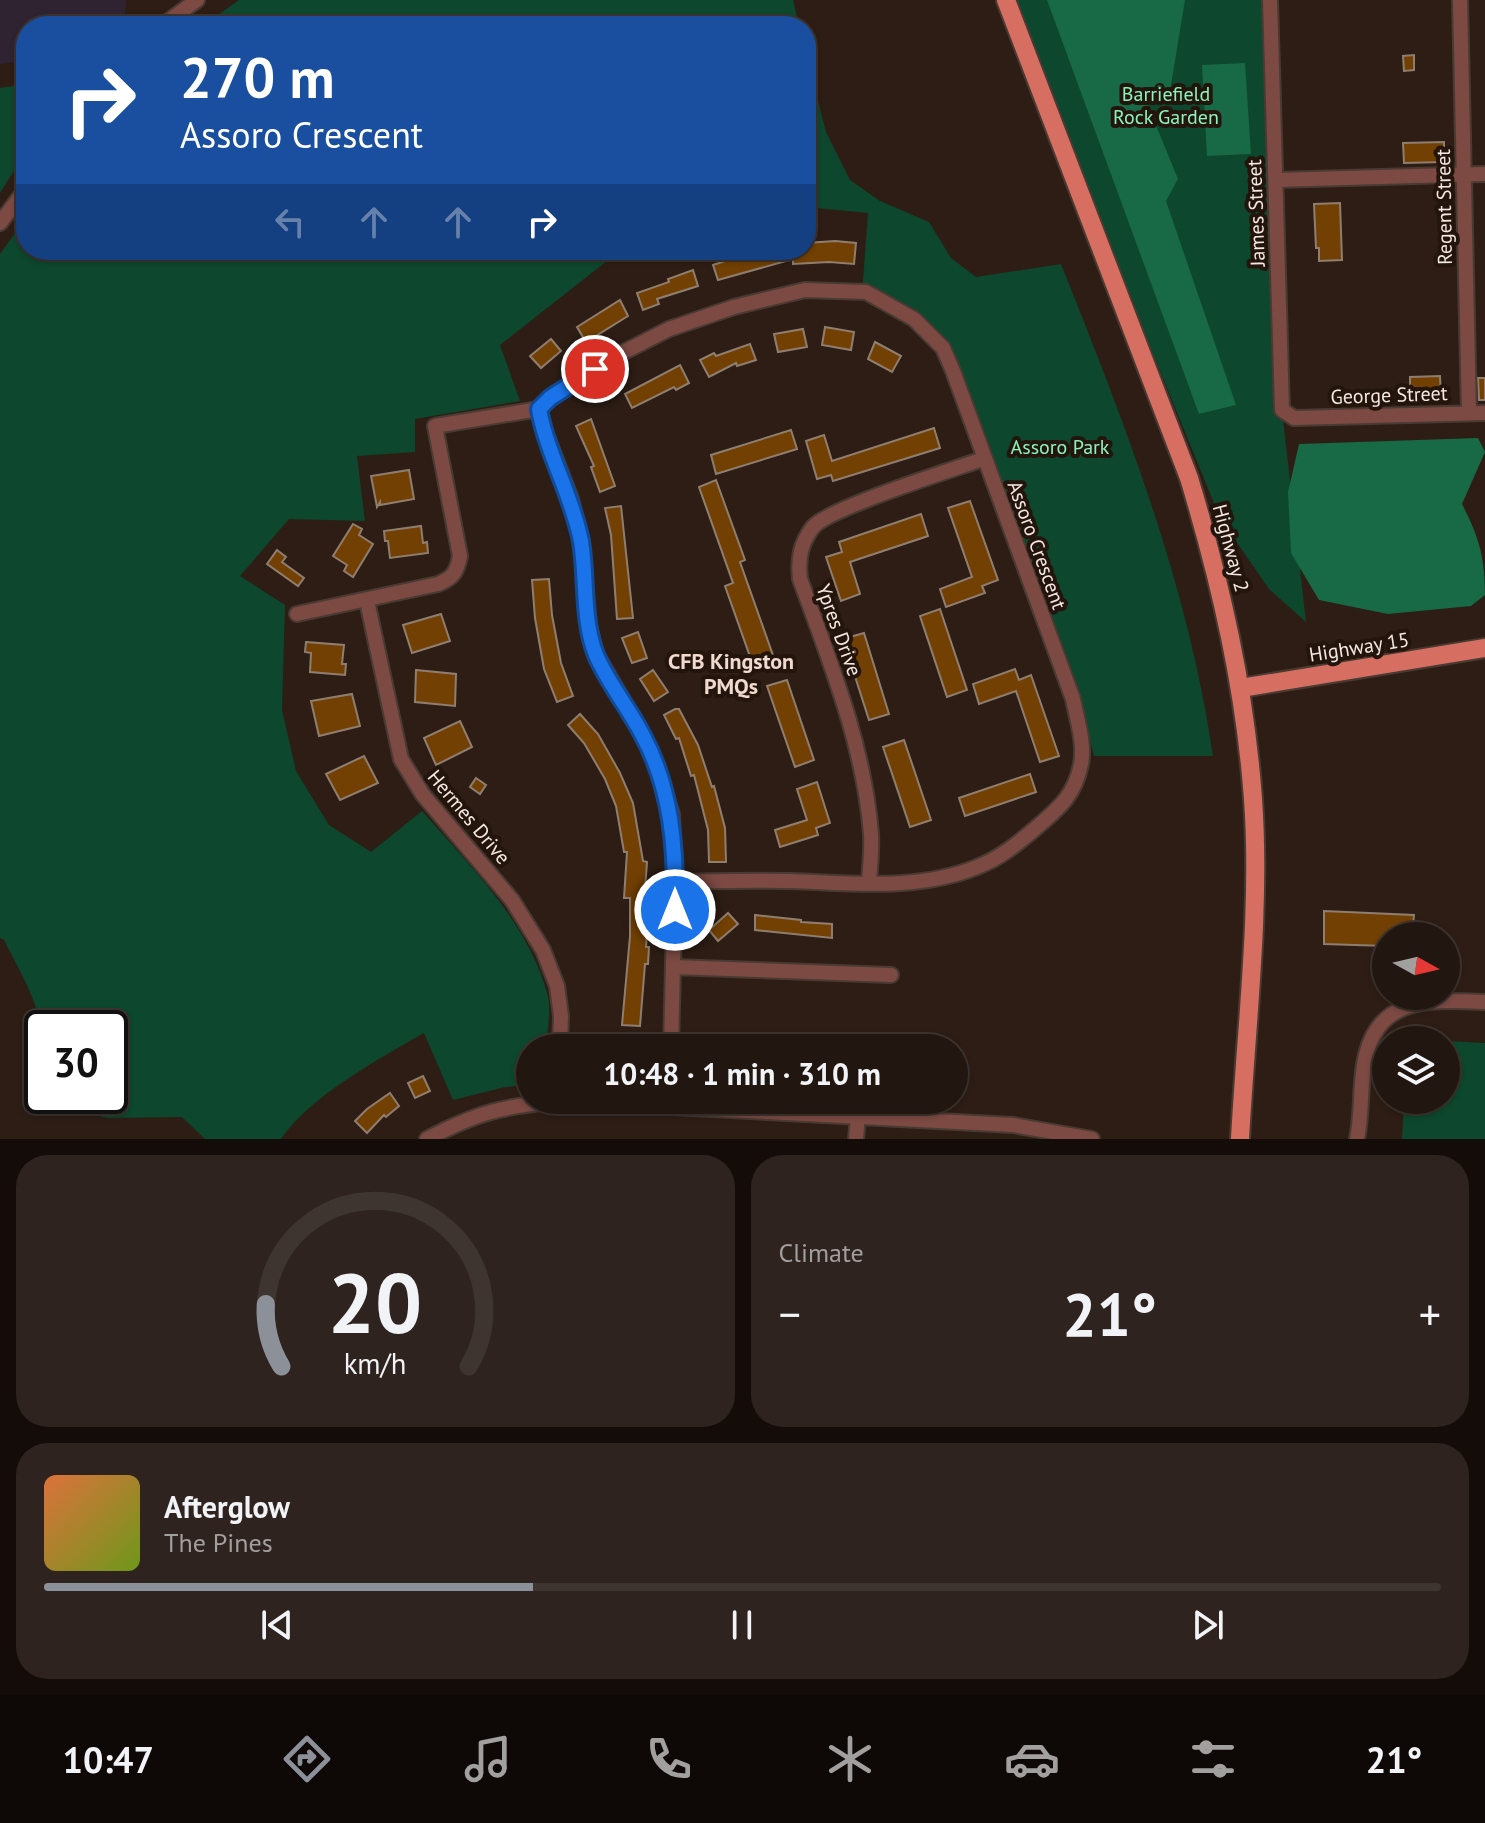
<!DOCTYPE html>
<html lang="en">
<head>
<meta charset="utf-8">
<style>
  body { margin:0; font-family:"PT Sans",sans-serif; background:#2e231e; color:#f1f3f6; height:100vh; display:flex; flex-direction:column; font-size:30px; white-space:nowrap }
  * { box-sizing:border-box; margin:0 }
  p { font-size:26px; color:#a29f9f }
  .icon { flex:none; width:44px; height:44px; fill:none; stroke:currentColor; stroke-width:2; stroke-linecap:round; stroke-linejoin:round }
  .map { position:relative; height:1139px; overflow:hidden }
  .side { display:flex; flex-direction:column; gap:16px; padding:16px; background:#130c09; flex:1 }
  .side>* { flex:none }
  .top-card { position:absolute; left:16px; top:16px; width:800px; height:244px; border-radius:32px; box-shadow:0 2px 6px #0004,0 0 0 2px #3f3530; background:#1a4fa0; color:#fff; overflow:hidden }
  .needle { width:52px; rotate:98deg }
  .fabs { position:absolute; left:1372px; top:922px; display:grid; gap:16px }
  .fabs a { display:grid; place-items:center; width:88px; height:88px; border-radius:50%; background:#221610; box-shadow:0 2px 6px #0004,0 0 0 2px #3f3530; font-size:40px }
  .speed { position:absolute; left:24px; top:1010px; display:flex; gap:16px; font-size:40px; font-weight:700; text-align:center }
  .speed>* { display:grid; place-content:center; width:104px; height:104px; border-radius:50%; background:#221610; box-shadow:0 2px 6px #0004,0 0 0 2px #3f3530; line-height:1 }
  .speed .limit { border:4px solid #111; border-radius:12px; background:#fff; color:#111 }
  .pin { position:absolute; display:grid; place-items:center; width:68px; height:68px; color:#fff; margin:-34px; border:4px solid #fff; border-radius:50%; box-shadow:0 2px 8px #0007 }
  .me { position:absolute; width:88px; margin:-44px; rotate:0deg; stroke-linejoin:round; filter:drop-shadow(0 0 6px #0008) }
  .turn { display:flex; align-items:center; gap:28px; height:168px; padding:0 32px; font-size:36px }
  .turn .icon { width:104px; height:104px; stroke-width:2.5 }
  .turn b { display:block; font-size:56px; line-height:68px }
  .lanes { display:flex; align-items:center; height:76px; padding:0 32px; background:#0003; justify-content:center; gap:40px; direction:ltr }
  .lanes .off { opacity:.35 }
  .big { font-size:60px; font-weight:800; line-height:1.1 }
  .side .tile { flex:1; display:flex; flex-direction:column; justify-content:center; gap:12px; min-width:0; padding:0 28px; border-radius:32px; background:#2e231e }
  .side .dial { align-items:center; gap:0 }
  .dial svg { height:208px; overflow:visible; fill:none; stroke:#3f3530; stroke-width:7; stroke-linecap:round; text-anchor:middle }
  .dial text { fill:#f1f3f6; stroke:none }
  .song { display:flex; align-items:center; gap:24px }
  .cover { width:96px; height:96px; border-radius:12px; background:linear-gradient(135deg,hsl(20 70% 55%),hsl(80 70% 35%)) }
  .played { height:8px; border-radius:4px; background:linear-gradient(90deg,#8c9099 35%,#3f3530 35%) }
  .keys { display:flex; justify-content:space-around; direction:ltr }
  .heat { display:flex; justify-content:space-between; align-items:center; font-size:44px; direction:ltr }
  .side .tiles { flex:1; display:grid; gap:16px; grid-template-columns:1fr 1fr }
  .tile:last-child { grid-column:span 2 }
  .trip { position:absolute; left:516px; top:1034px; width:452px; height:80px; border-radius:40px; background:#221610; box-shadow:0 2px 6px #0004,0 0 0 2px #3f3530; font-weight:800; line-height:80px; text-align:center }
  .menu { display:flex; height:128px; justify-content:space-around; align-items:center; background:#0e0906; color:#a29f9f }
  .menu .icon { width:56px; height:56px }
  .menu .current { color:#8c9099 }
  .menu b { font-size:36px; color:#f1f3f6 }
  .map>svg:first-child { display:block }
  .commercial { fill:#302331 }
  .green { fill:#0d472d }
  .forest { fill:#186945 }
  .building { fill:#724002; stroke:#8f7e70; stroke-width:2 }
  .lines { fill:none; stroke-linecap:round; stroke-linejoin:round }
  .minor-casing { stroke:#493a32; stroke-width:18 }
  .major-casing { stroke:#493a32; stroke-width:22 }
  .minor { stroke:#7c4943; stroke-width:14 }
  .major { stroke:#d66e62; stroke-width:18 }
  .route-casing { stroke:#114b97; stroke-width:20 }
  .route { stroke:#1a73e8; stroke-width:14 }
  .labels { text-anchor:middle; stroke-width:8; stroke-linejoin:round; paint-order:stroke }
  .park-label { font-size:20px; fill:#8bf4bd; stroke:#23140c }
  .street-label { font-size:20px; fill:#f5e9e4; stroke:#23140c }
  .neighbourhood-label { font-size:22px; font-weight:bold; fill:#f0d9ce; stroke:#23140c }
</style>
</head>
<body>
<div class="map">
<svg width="1485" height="1139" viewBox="0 0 1485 1139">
  <rect width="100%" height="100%" fill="#2d1d15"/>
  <path class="commercial" d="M0,0H126L124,26H26V61L0,64Z"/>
  <g class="green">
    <path d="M239,0H793L799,26H202Z"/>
    <path d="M1009,0H1270L1282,410L1306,622L1269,589L1220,518Z"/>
    <path d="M806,54L826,132L850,180L880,201L929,222L951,258L976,277L1061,264C1125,424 1188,584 1213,756H1094L1079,697L956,356L925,327L862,294L868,213L806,207Z"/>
    <path d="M26,84V152L0,193V88Z"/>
    <path d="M26,218V250H621L500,345L520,401L415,419V452L357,456L365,521L289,519L240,576L285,605L282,710L296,771L329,825L371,852L422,811C468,864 528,922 547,993C552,1008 547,1031 546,1048H530V1085L505,1087L453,1100L424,1033C380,1058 309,1097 281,1139H205L182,1117L107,1118L76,1110L47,1096H110V1028H42V1087C33,1069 43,1052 41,1032C38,999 18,969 4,940L0,938V254Z"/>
    <path d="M1446,1041L1485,1043V1139H1402L1404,1100H1446Z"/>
  </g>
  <g class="forest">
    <path d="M1047,0H1185L1170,91L1146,101L1178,179L1166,201L1236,405L1199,414Z"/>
    <path d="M1245,63L1251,154L1207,156L1202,65Z"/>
    <path d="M1478,438L1485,452L1462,504C1479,537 1485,557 1485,595L1471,606L1388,614L1319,600L1291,553L1288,492L1299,444Z"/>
  </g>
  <g class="building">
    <path d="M1414,55V70L1404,71L1403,56Z"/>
    <path d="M1444,142V162L1404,163L1403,143Z"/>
    <path d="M1340,203L1342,260L1319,261V248H1316L1314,204Z"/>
    <path d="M835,241L856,243L854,264L829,262L793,264V259L718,280L713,265L759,250H806V243Z"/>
    <path d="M693,270L698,286L657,299L659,304L643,310L637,293L669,282L668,279Z"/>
    <path d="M620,300L628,316L586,342L577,327Z"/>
    <path d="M825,327L854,332L851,350L822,345Z"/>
    <path d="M803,329L807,347L778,352L774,334Z"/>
    <path d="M551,339L561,351L541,368L530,356Z"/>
    <path d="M875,342L901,356L892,372L868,359Z"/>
    <path d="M750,344L756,360L737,366L736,363L709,377L700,360L714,353L716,356Z"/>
    <path d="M680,365L689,383L676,390L674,387L632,408L625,394Z"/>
    <path d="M1440,376L1441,397L1422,398V394H1410V377Z"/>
    <path d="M1478,378H1485V400H1479Z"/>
    <path d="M591,419L615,486L600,492L591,467L594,466L576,426Z"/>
    <path d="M934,428L940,448L833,481L831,475L817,479L806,441L824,435L832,461Z"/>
    <path d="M791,430L797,449L716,474L711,455Z"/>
    <path d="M409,470L414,499L380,505V502L377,507L371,476Z"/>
    <path d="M716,480L745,560L740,562L774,658L753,665L725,586L733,583L699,487Z"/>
    <path d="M970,501L998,580L982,586L985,593L946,607L940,589L972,577L948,508Z"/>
    <path d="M621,506L633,618L617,619L611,535L605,508Z"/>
    <path d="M921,514L928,536L850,562L860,594L841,601L826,557L842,552L839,542Z"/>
    <path d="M353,524L362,529L359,535L373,544L353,577L344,571L347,565L333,556Z"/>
    <path d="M421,526L423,543L427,542L428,553L390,558L388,541H385L384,531Z"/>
    <path d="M277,550L286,557L282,562L304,578L298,586L267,564Z"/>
    <path d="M549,579L552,615L561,663L573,696L557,702L544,669L535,618L532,580Z"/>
    <path d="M940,609L967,690L947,697L920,616Z"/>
    <path d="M441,614L450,641L412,653L403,625Z"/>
    <path d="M638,632L647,658L632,663L622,638Z"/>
    <path d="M864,633L889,714L869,720L843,639Z"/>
    <path d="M306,642L344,645L342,664H346L345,675L310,672L311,653L305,652Z"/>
    <path d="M1015,669L1019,680L1031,675L1059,756L1040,762L1016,691L979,704L973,684Z"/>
    <path d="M416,670L456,674L455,706L415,702Z"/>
    <path d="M653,670L668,692L654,701L640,679Z"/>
    <path d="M787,680L814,760L795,767L767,686Z"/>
    <path d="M352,694L360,726L319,736L311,701Z"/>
    <path d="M675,709H679L698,745L712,787L714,786L725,828L726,862H709L708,830L694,775L691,776L679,738L676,739L664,715Z"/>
    <path d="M580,714L598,734L620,773L633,803L643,861L647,862L644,904H649L646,947H649L648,964H645L640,1026L622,1025L630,936V898H624L627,852H624L616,806L605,779L584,743L568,725Z"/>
    <path d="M460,721L472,747L436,765L424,738Z"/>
    <path d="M904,740L931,820L910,827L883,747Z"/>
    <path d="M364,756L378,783L340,800L326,774Z"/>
    <path d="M1030,774L1036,792L965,816L959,798Z"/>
    <path d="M476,778L486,785L480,794L470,787Z"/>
    <path d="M817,782L830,823L816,828L818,835L780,847L775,830L807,820L797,789Z"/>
    <path d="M1324,911L1414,915L1412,936H1386V946L1324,944Z"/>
    <path d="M728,913L738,924L718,941L709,930Z"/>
    <path d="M755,915L801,920V922L832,924V938L755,930Z"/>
    <path d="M423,1076L430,1091L415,1098L408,1083Z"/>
    <path d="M390,1093L399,1106L386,1117L384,1115L367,1133L355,1121L367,1109Z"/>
  </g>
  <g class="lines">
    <defs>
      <g id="minor">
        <path d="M1270,0L1282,410L1294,418L1485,413"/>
        <path d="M1460,0L1469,413"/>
        <path d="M162,26L197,0"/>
        <path d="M1276,180L1485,174"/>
        <path d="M0,223L26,189"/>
        <path d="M539,409L542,424L571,499L581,543L589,626L596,654L643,735L657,766L672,815L675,882L671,1048"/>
        <path d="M367,601L401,759L423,795L512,900L543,950L557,986L561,1016L560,1048"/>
        <path d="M297,614L438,584C453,578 457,572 460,556L435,426L539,409L550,398L618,355L669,329L734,307L805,290L866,292L914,319L943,348L953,371L1073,699C1077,719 1085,744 1081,764C1075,795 1059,808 1037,827C1018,843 1001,858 977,867C918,891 852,883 791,881C752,880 714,881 675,882"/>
        <path d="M869,883C870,867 872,850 871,834C864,745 830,662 800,579C798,559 800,544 813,527C829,508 952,470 983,459"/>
        <path d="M673,967L891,975"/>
        <path d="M427,1139C476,1113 503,1106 559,1101L1013,1125L1092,1139"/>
        <path d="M856,1139L858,1115"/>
        <path d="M1357,1139C1362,1115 1360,1089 1364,1065C1375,995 1430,1000 1485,1002"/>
      </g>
      <g id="major">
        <path d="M1006,0L1189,478C1221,584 1245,689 1253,799C1261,909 1246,1028 1240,1139"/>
        <path d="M1241,688L1485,648"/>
      </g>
    </defs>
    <use href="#minor" class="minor-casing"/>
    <use href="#major" class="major-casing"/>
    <use href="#minor" class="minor"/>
    <use href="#major" class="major"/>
  </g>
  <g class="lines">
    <defs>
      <path id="route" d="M595,369L550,398L539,409C547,454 572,495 581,541C587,578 582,620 596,655C608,683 628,707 642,734C672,789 676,849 675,910"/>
    </defs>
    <use href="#route" class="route-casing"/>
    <use href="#route" class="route"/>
  </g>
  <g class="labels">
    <g class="park-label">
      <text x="1166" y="101">Barriefield<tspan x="1166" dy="23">Rock Garden</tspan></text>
      <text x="1060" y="454">Assoro Park</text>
    </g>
    <g class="street-label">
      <text transform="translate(1444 207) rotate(-91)" y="7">Regent Street</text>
      <text transform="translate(1256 213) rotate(-92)" y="7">James Street</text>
      <text transform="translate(1389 395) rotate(-2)" y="7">George Street</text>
      <text transform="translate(1037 545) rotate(70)" y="7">Assoro Crescent</text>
      <text transform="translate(1231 548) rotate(75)" y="7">Highway 2</text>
      <text transform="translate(839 630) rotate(70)" y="7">Ypres Drive</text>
      <text transform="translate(1359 647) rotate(-9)" y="7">Highway 15</text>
      <text transform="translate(469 817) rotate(50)" y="7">Hermes Drive</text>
    </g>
    <g class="neighbourhood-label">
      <text x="731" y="669">CFB Kingston<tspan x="731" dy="25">PMQs</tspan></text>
    </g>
  </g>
</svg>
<div class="fabs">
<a><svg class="needle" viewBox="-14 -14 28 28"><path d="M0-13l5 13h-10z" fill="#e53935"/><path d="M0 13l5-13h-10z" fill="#a29f9f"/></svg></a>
<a><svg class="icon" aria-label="layers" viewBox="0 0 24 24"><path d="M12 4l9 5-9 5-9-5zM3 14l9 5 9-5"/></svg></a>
</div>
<div class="speed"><div class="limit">30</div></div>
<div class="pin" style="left:595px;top:369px;background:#d93025"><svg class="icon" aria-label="arrive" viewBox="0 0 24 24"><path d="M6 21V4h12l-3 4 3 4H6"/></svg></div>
<svg class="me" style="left:675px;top:910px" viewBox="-20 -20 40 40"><circle r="17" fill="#1a73e8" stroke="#fff" stroke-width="3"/><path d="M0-11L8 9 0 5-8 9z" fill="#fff"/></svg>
<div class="trip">10:48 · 1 min · 310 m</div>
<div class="top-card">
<div class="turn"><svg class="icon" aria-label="right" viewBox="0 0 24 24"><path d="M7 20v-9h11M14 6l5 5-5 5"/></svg><div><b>270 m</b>Assoro Crescent</div></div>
<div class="lanes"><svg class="icon off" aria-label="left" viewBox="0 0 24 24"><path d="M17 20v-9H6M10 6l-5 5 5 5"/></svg><svg class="icon off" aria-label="ahead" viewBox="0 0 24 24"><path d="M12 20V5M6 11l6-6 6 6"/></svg><svg class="icon off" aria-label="ahead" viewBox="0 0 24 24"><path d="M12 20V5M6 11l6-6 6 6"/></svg><svg class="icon" aria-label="right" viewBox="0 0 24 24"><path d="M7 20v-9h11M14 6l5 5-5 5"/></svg></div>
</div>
</div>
<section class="side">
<div class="tiles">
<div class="tile dial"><svg viewBox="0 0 100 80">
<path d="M14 69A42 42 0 1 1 86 69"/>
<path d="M14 69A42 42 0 0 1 8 45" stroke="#8c9099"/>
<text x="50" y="56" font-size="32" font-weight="700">20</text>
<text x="50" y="72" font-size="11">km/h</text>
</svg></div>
<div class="tile"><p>Climate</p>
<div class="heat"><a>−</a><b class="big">21°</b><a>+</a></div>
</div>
<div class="tile">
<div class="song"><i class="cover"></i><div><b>Afterglow</b><p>The Pines</p></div></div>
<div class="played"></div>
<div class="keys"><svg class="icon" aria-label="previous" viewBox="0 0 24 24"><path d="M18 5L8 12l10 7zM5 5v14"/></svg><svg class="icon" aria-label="pause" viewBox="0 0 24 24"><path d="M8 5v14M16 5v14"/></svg><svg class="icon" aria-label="next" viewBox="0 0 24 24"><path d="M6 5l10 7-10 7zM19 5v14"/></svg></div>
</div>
</div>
</section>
<nav class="menu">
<b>10:47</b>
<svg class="icon current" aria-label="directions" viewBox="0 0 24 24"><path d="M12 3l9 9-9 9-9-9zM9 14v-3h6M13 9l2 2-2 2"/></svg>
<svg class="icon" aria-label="music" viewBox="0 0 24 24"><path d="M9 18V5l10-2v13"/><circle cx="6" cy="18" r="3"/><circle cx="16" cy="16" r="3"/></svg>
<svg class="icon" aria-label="phone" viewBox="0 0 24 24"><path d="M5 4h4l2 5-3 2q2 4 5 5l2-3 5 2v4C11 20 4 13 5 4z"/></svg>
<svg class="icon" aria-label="climate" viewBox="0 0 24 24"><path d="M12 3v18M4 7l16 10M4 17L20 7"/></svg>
<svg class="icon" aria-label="car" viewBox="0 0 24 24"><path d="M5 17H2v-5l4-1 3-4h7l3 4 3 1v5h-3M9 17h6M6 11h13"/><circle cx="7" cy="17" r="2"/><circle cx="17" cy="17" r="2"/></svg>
<svg class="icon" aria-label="filters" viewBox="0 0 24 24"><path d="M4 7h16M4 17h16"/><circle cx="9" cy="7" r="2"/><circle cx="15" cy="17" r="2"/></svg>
<b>21°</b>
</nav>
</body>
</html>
